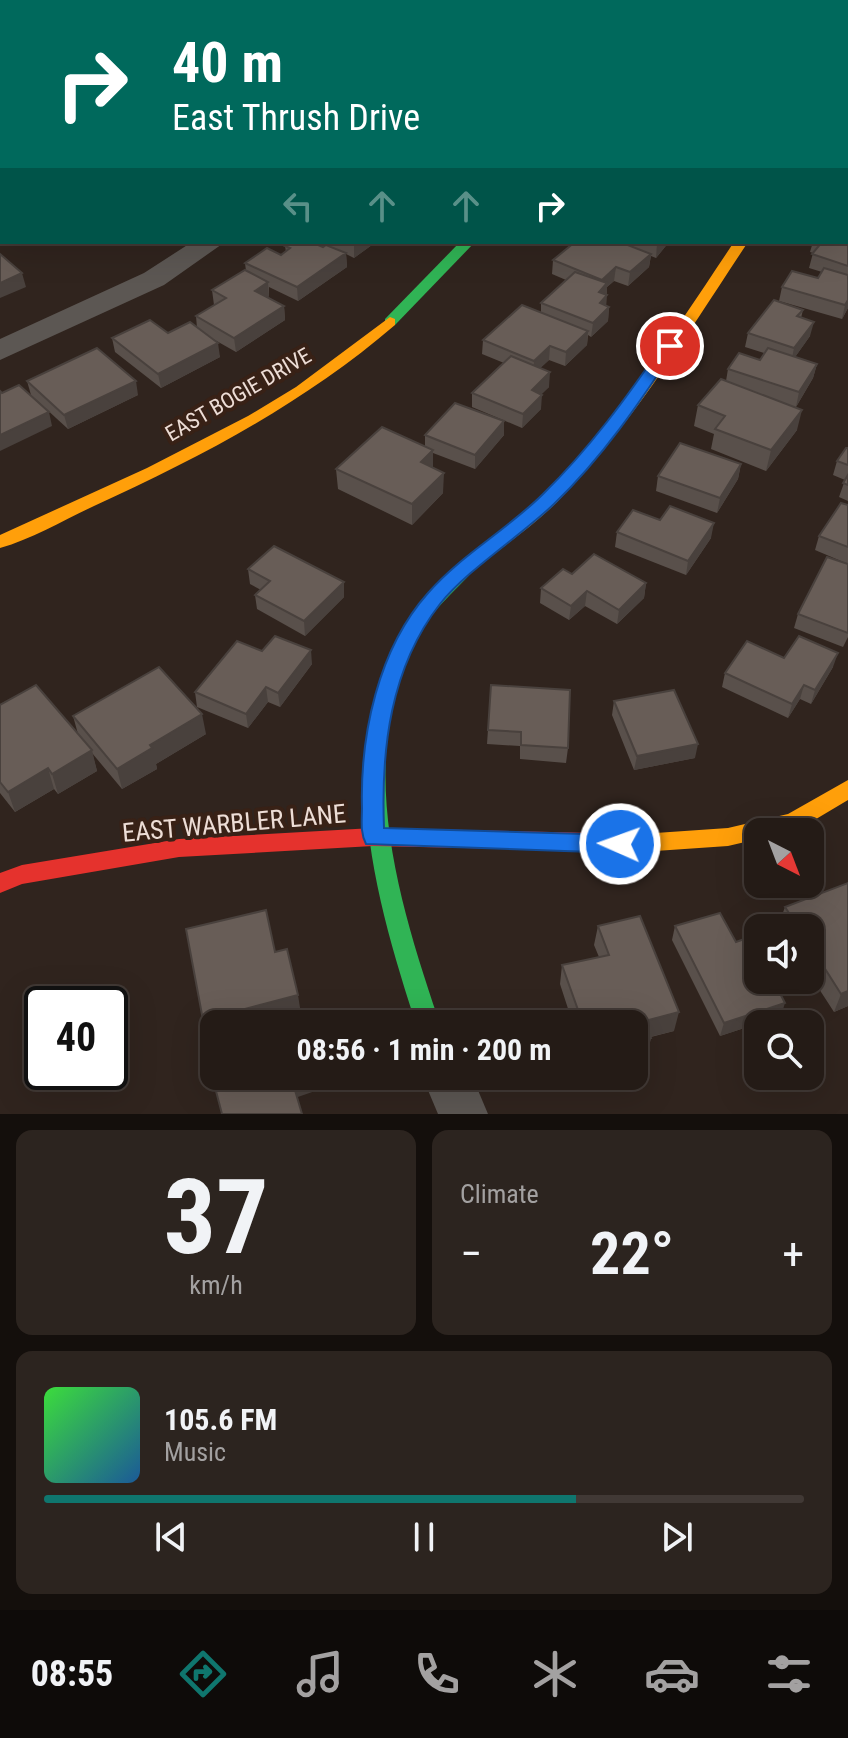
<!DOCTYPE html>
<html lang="en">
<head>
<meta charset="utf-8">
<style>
  body { margin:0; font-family:"Roboto Condensed",sans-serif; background:#2c241f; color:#f1f3f6; height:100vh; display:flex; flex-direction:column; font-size:30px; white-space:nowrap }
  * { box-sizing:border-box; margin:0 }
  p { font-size:26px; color:#a3a1a1 }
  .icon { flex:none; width:44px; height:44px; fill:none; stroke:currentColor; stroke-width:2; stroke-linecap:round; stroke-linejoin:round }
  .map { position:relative; height:1114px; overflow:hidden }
  .panel { display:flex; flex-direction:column; gap:16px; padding:16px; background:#140f0c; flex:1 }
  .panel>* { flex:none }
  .top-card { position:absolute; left:0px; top:0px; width:848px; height:244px; box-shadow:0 8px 32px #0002,0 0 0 2px #413935; background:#00695c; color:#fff; overflow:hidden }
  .needle { width:52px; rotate:138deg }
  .fabs { position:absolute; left:744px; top:818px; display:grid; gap:16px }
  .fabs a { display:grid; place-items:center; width:80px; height:80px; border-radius:16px; background:#241b16; box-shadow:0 8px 32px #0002,0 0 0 2px #413935; font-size:40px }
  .speed { position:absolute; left:24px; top:986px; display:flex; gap:16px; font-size:40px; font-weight:700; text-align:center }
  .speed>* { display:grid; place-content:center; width:104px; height:104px; border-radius:50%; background:#241b16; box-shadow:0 8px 32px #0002,0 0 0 2px #413935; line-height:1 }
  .speed .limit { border:4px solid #111; border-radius:12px; background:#fff; color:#111 }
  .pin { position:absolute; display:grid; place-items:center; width:68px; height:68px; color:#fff; margin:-34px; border:4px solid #fff; border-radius:50%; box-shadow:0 2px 8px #0007 }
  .me { position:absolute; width:88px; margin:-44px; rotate:272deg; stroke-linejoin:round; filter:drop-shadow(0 0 6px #0008) }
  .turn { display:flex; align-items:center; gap:28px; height:168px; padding:0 40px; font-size:36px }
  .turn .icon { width:104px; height:104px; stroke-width:2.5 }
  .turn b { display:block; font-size:56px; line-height:68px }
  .lanes { display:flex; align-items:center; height:76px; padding:0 40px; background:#0003; justify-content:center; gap:40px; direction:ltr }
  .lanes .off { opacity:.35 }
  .big { font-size:60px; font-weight:700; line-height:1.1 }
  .panel .widget { flex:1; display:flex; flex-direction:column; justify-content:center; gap:12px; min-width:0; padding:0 28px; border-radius:16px; background:#2c241f }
  .panel .dial { align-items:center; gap:0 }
  .dial b { font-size:104px; line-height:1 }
  .song { display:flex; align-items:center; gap:24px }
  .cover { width:96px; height:96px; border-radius:12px; background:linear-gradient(135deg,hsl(120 70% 55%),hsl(210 70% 35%)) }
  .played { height:8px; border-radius:4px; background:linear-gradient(90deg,#0f766e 70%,#413935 70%) }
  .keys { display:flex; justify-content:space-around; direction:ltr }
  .heat { display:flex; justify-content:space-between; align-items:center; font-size:44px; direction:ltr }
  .panel .tiles { flex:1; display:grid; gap:16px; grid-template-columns:1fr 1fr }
  .widget:last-child { grid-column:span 2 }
  .trip { position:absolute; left:200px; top:1010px; width:448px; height:80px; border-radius:16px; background:#241b16; box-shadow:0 8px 32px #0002,0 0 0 2px #413935; font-weight:700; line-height:80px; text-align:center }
  .menu { display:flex; height:128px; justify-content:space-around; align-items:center; background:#0e0b09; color:#a3a1a1 }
  .menu .icon { width:56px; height:56px }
  .menu .on { color:#0f766e }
  .menu b { font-size:36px; color:#f1f3f6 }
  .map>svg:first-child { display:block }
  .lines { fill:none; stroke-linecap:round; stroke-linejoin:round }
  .street { fill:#5c5753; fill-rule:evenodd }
  .fast { fill:#30b455; fill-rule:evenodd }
  .slow { fill:#ff9f0a; fill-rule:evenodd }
  .jam { fill:#e5322d; fill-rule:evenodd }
  .wall { fill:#59504b }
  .shaded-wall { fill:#49413d }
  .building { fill:#685d57; stroke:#49413d; stroke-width:2 }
  .route { fill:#1a73e8; stroke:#114b97; stroke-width:2 }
  .labels { text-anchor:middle; stroke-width:8; stroke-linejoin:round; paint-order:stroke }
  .street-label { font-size:22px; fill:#edddd6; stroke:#382116 }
  .near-street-label { font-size:26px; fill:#edddd6; stroke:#382116 }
</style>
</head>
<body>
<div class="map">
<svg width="848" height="1114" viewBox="0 0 848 1114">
  <rect width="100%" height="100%" fill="#30241e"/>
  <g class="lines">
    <g class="street">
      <path d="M281,0H308L309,2H282Z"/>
      <path d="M731,0H756L757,1L732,2Z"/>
      <rect x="0" y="49" width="2" height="15"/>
      <path d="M848,140V156L846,157V141Z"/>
      <path d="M192,242H225L164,285L0,360V339L144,273Z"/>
      <path d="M422,1076H472L488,1114H438Z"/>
    </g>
    <g class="fast">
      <path d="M460,242H475L395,325H385V319Z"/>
      <path d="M466,561L472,562L475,567L472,572C458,588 439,604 427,622C349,745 397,897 440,1024H416C373,891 329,738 414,612C426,594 445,578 460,562Z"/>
    </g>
    <g class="slow">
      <path d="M734,242H748C689,331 632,425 557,502C531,528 500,548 472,572H460L457,567L460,562C488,539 519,519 545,492C619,418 676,329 734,242Z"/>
      <path d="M390,317L395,319V325C304,403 203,456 94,506C64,520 32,539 0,548V535L147,468L248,416L296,387Z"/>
      <path d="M848,780V800L801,828L788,832H758V839L728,846L641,852L633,849L630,843L633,837L641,834L728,828L788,814Z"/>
    </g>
    <path class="jam" d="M373,828L641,834L649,837L652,843L649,849L641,852L373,846L179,857L22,884L0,893V873L22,865L179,839Z"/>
  </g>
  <g class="wall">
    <path d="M155,0H222V2H158Z"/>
    <rect x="421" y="0" width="95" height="2"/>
    <path d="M599,0H664L660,2H603Z"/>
    <path d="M846,201H848V308L842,319L779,301L782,287L818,278L822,272L809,268L813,253L810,252L813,242H846Z"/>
    <path d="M324,242H376L354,258L346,254L347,267L298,301L269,287V296L268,297L284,306L285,320L236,352L213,339L220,357L161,388L115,352L112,338L168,333L197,328L196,316L214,305L212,290L246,271L245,263L281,255L286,252L285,246L323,247L325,246Z"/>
    <path d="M630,242H669L656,258L651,256L649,267L628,286L614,281L607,287L606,306L609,307L608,321L591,337L588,335L587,345L565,366L549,360L540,368L549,387L541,394V409L522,428L472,407V393L504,363L482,354L483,340L541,312V303L566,280L552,274L553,260L630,246Z"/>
    <path d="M803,310L801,318L810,336L795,357L817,364L813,378L796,407L797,430L766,471L711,449L714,434L694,426L698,405L726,381L728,369L760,360L764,353L745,347L748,333Z"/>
    <path d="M27,381L138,395L68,429L31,395Z"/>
    <path d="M504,421V435L475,469L433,453V468L443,493L412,525L338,489L336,469L425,446V435Z"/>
    <path d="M848,448V501L839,497L845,480L833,475L837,461Z"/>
    <path d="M741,464L738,479L717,513L656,491L658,476Z"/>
    <path d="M848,505V564L815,550L819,536Z"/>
    <path d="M617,532L711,538L686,575L615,547Z"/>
    <path d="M848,564V637L843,647L794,628L798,614Z"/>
    <path d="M248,569L344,582V597L305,636L257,609L255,595L261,590L250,584Z"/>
    <path d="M572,574L646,583L644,598L617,624L585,606L569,620L540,603L541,588Z"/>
    <path d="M262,651L312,664L280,707L268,702L248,728L197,707L195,692Z"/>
    <path d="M784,658L833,667L811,704L800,699L788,718L722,687L725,673Z"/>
    <path d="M491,685L568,748L566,763L520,759V746L487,744Z"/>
    <path d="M614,701L695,758L634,770L612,715Z"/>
    <path d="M0,705L78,734L73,716L206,734L156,764L157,769L122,789L92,753L97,771L58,794L54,789L15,812L0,793Z"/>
    <path d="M848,883V1006L834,1012L810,975V928H780L778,926L785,907Z"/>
    <path d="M598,926L674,1031L651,1037L647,1056L634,1059V1024H573L560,984L562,965L599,957L594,945Z"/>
    <path d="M675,926L736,942L781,1016L720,1036L672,940Z"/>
  </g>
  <g class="shaded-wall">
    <path d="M0,0H17L11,2H2V5H0Z"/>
    <path d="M203,0H222V2H198Z"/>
    <rect x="434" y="0" width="18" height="2"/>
    <path d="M637,0H664L660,2H633Z"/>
    <path d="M848,79V90L846,91V80Z"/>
    <path d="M2,100V114L0,115V101Z"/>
    <path d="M2,133V148H0V134Z"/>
    <path d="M357,242H376L354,258V244Z"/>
    <path d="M659,242H669L656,258L657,244Z"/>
    <path d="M346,253L347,267L298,301L297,287Z"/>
    <path d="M651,254L649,267L628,286L630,272Z"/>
    <path d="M616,267L614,281L607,287L606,309L598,317L599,292L600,290L602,280Z"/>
    <path d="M22,273L26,287L0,298V283Z"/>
    <path d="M268,282L269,296L256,305L255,291Z"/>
    <path d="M848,300V308L842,319L845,305Z"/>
    <path d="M284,306L285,320L236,352L234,338Z"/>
    <path d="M609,307L608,321L591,337L593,323Z"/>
    <path d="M814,322L810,336L791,363L794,348Z"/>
    <path d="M588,331L587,345L565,366L566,352Z"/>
    <path d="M218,343L220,357L161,388L158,374Z"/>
    <path d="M550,346L549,360L533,375L534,361Z"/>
    <path d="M817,364L813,378L796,407L799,392Z"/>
    <path d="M550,372L549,387L531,405L532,390Z"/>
    <path d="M136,381L138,395L68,429L64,415Z"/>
    <path d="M542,395L541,409L522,428L523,414Z"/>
    <path d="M802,410L797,430L766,471L771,450Z"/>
    <path d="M49,412L52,426L0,451V435Z"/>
    <path d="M504,421V435L475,469V455Z"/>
    <path d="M433,450V470L421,462Z"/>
    <path d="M741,464L738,479L717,513L720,498Z"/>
    <path d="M444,473L443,493L412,525V504Z"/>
    <path d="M714,523L711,538L686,575L688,561Z"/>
    <path d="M344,582V597L305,636L304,621Z"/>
    <path d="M646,583L644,598L617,624L619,610Z"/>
    <path d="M587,591L585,606L569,620L571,606Z"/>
    <path d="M311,650L312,664L280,707L278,693Z"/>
    <path d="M838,653L833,667L811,704L815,690Z"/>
    <path d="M804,685L800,699L788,718L792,704Z"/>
    <path d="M266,687L268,702L248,728L246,714Z"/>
    <path d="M202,714L206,734L156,764L157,769L122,789L117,769L150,745Z"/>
    <path d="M698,744L695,758L634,770L637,756Z"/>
    <path d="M92,750L97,771L58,794L52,774Z"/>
    <path d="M48,768L54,789L15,812L8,792Z"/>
    <path d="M848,991V1006L834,1012L841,994Z"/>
    <path d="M298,995L301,1014L262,1024H214V1036L207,1038L203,1020Z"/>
    <path d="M785,1003L781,1016L720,1036L724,1023Z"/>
    <path d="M679,1012L674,1031L641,1039L645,1021Z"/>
    <path d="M651,1038L647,1056L634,1059V1042Z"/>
    <path d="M304,1076H316L318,1090L295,1098L292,1080Z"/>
  </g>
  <g class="building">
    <path d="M14,0H52L55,2H8Z"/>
    <path d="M174,0H203L198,2H178Z"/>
    <path d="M230,0H236L241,2H225Z"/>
    <path d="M471,0H512L508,2H475Z"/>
    <path d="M846,65L848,66V79L846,80Z"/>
    <path d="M0,112H2V133L0,134Z"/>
    <path d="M846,201H848V219L846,218Z"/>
    <path d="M846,240L848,241V266L812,254L822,242H846Z"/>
    <path d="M291,242H311L323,247L326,245L346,253L297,287L245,263L267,248L281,255L290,248L285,246Z"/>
    <path d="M575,242H620L651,254L630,272L616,267L602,280L553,260Z"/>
    <path d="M0,254L22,273L0,283Z"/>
    <path d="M824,268L848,275V300L845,305L782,287L792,271L818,278Z"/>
    <path d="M245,270L268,282L255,291L284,306L234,338L196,316L226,298L212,290Z"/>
    <path d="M575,272L607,283L599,292L607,295L600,303L609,307L593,323L541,303Z"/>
    <path d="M774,300L803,310L797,316L814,322L794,348L748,333Z"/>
    <path d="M522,305L588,331L566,352L550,346L534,361L483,340Z"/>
    <path d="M150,320L168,333L190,322L218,343L158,374L112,338Z"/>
    <path d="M97,348L136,381L64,415L27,381Z"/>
    <path d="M768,348L817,364L799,392L728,369L739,353L760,360Z"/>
    <path d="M511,356L550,372L532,390L542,395L523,414L472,393Z"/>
    <path d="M721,379L802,410L771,450L715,429L725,416L698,405Z"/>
    <path d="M19,385L49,412L0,435V391L2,393Z"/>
    <path d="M455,403L504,421L475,455L425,435Z"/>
    <path d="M382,427L433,450L421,462L444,473L412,504L336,469Z"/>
    <path d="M680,443L741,464L720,498L658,476Z"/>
    <path d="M846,448H848V465L837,461Z"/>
    <path d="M848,475V485L843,483Z"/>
    <path d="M841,503L848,505V547L819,536Z"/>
    <path d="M670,506L714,523L688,561L617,532L633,510L660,520Z"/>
    <path d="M274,546L344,582L304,621L255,595L270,581L248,569Z"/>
    <path d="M594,554L646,583L619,610L587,591L571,606L541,588L563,569L572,574Z"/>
    <path d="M827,557L848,564V633L798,614Z"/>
    <path d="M275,636L311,650L278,693L266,687L246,714L195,692L237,641L262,651Z"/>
    <path d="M799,636L838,653L815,690L804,685L792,704L725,673L747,641L784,658Z"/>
    <path d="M159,667L202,714L150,745L152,748L117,769L73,716Z"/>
    <path d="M36,685L92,750L52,774L48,768L8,792L0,782V705Z"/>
    <path d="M491,685L570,690L568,748L521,745V732L488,730Z"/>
    <path d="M674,690L698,744L637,756L614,701Z"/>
    <path d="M848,883V991L841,994L810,945V928H799L785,907Z"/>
    <path d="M266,910L275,952L287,949L298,995L203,1020L186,929Z"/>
    <path d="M720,913L736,942L750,937L758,953V980H773L785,1003L724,1023L675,926Z"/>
    <path d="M640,916L679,1012L645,1021L651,1038L634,1042V1024H583L562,965L609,955L598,926Z"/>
    <path d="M299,1019L301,1024H282Z"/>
    <path d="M214,1046V1076H304L292,1080L302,1114H222L205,1049Z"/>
  </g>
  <path class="route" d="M664,343L677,346C640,402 603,457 554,504C522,535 467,570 440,604C390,668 381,750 384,828L620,835L628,838L631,844L628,851L620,853L366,844C360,833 362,820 362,808C360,735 378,649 428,593C461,555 508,529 543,494C590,448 627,397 664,343Z"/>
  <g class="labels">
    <g class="street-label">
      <text transform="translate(238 394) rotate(-30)" y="8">EAST BOGIE DRIVE</text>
    </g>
    <g class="near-street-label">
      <text transform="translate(234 823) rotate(-5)" y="9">EAST WARBLER LANE</text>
    </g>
  </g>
</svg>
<div class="fabs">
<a><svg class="needle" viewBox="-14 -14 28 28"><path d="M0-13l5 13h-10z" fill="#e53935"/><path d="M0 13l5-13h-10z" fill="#a3a1a1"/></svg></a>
<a><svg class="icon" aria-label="sound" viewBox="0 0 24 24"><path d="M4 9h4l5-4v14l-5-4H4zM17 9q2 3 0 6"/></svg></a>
<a><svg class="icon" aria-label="search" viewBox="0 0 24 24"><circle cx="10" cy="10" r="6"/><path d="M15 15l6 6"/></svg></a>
</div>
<div class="speed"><div class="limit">40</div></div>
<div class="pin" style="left:670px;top:346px;background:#d93025"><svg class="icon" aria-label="arrive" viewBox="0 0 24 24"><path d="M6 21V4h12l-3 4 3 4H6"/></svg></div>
<svg class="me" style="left:620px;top:844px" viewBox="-20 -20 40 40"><circle r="17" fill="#1a73e8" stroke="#fff" stroke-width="3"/><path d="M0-11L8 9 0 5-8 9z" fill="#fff"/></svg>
<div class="trip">08:56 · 1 min · 200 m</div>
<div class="top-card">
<div class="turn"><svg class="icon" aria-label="right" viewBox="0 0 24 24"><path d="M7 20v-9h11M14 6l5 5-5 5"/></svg><div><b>40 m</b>East Thrush Drive</div></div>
<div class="lanes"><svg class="icon off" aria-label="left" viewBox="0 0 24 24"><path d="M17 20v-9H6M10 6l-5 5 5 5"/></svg><svg class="icon off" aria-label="ahead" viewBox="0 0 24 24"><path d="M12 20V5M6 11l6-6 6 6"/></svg><svg class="icon off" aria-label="ahead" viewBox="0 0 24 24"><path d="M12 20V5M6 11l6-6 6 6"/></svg><svg class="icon" aria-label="right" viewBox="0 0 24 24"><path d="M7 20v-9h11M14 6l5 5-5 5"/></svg></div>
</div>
</div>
<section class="panel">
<div class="tiles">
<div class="widget dial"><b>37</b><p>km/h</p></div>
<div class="widget"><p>Climate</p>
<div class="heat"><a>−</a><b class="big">22°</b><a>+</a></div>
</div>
<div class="widget">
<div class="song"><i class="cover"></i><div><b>105.6 FM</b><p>Music</p></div></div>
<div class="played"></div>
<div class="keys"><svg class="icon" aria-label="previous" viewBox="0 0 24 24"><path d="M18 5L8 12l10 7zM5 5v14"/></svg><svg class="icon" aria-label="pause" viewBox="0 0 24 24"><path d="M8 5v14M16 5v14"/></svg><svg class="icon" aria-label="next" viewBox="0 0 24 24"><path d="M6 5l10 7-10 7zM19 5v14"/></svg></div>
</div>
</div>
</section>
<nav class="menu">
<b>08:55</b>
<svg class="icon on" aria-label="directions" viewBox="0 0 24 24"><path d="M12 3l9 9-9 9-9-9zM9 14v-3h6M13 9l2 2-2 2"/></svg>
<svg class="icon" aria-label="music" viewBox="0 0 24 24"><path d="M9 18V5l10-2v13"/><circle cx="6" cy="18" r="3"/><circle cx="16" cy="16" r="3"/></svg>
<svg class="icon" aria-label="phone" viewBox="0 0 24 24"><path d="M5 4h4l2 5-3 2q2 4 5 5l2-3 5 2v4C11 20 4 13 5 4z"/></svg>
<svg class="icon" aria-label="climate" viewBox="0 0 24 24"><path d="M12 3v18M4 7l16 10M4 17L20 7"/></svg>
<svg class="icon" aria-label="car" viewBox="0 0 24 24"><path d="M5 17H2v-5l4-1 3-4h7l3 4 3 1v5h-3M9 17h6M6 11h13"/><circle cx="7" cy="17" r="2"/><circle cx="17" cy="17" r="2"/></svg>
<svg class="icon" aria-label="filters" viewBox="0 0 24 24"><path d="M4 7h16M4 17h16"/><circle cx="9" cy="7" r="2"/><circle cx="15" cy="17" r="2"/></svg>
</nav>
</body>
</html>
